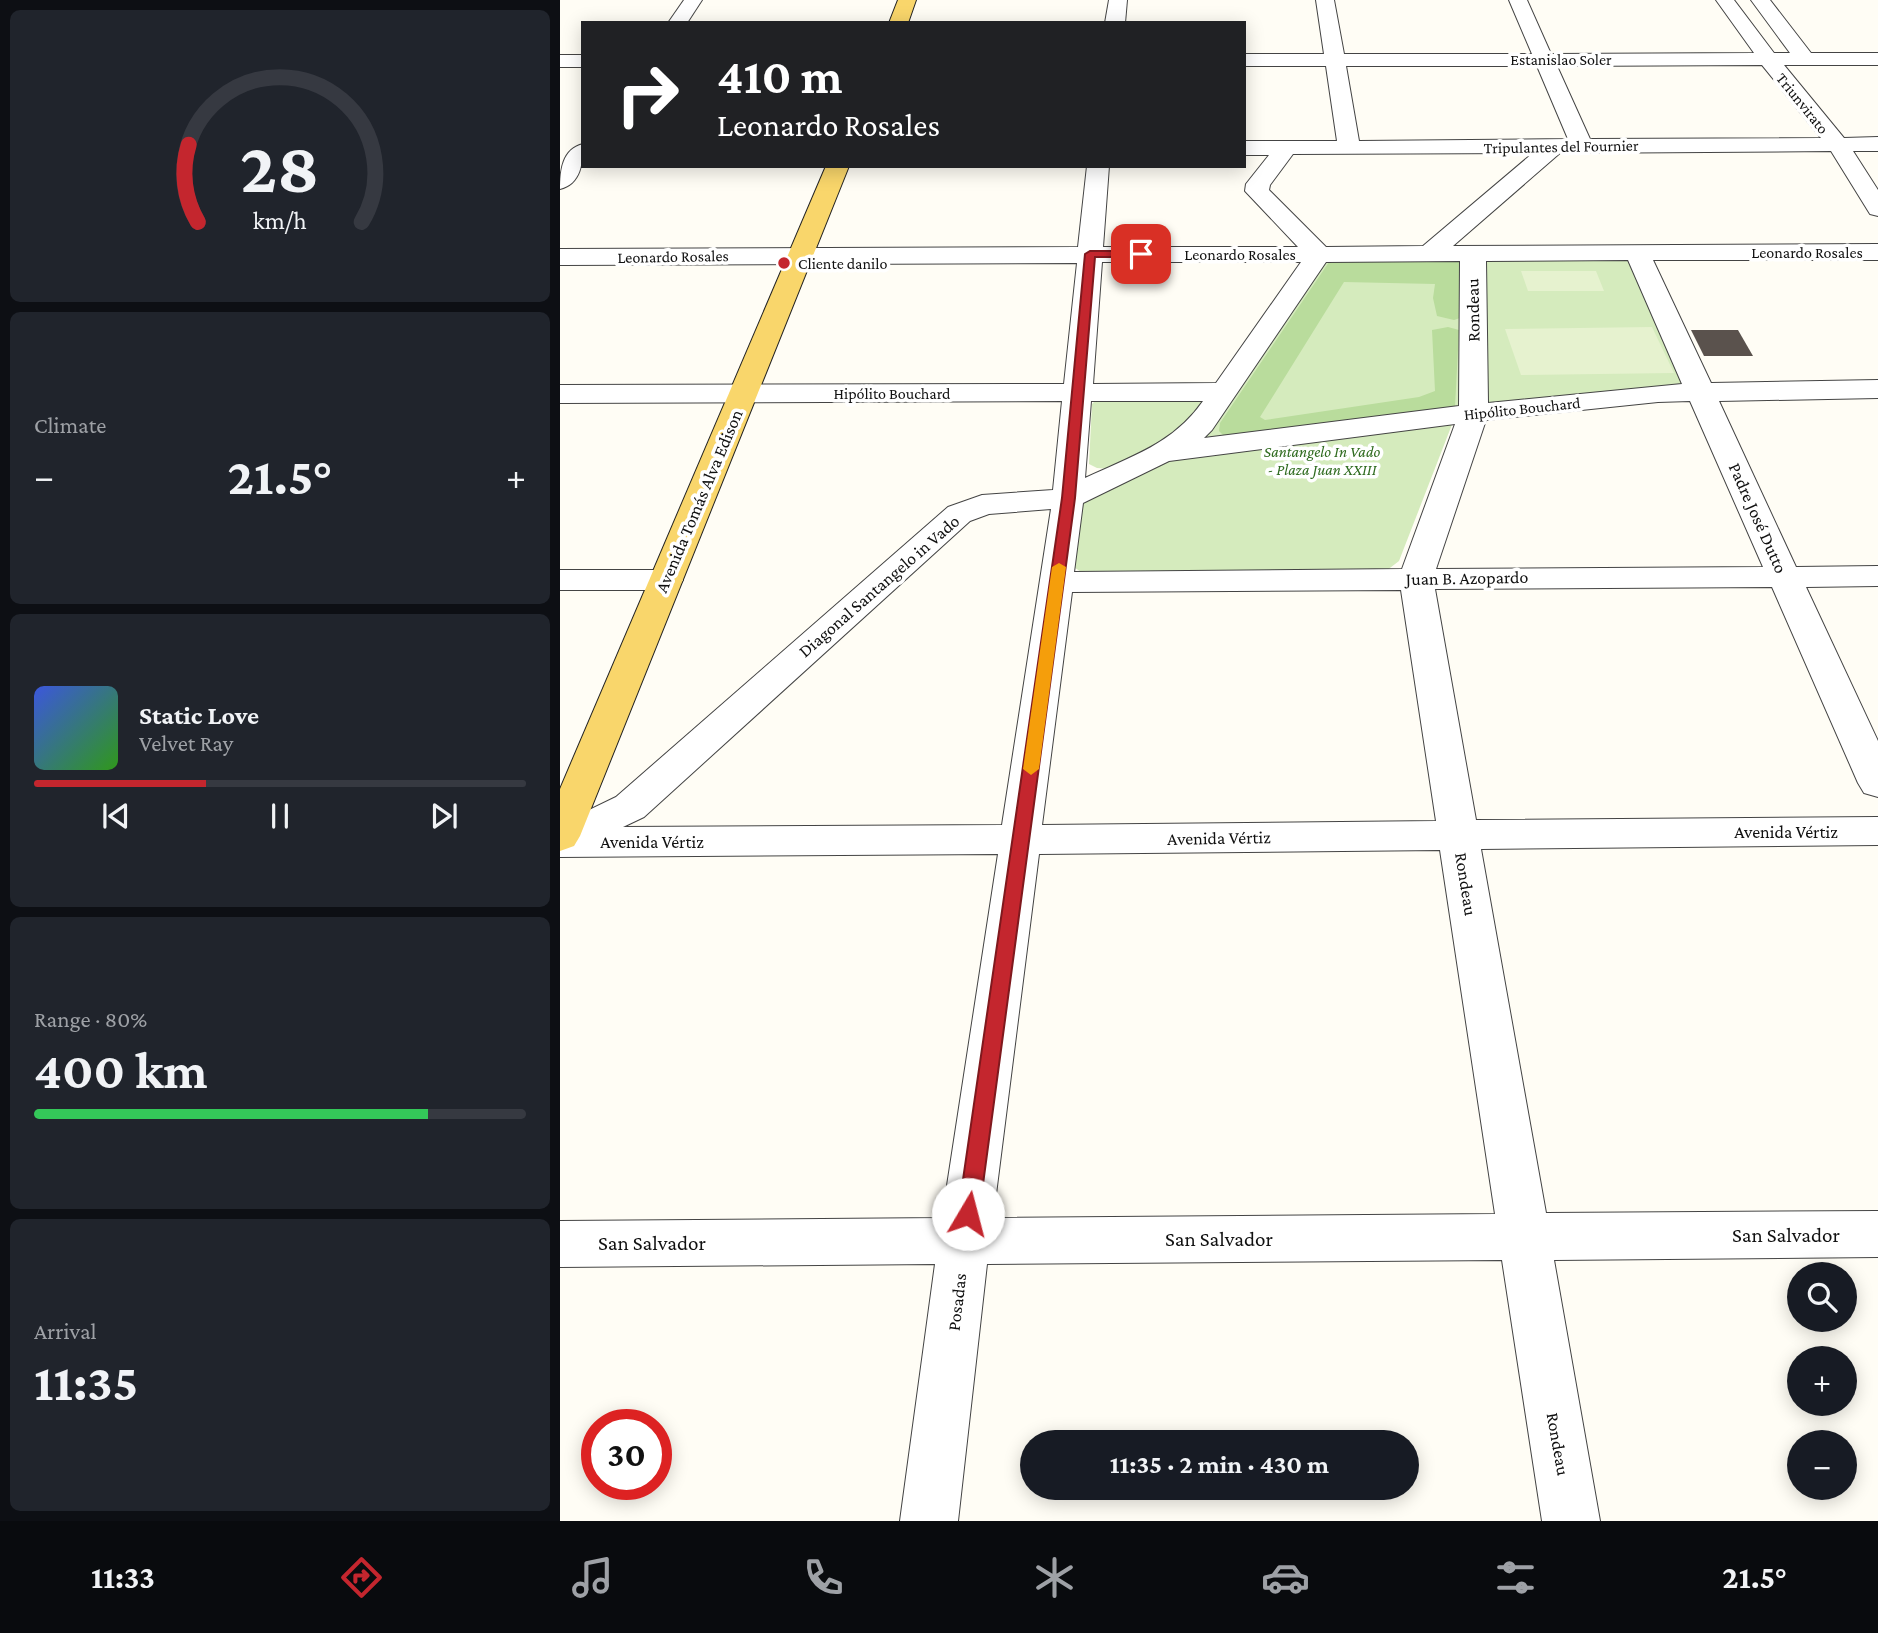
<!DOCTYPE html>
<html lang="en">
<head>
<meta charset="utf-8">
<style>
  body { margin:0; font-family:"Crimson Pro",serif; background:#20242c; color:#f1f3f6; height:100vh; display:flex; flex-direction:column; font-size:26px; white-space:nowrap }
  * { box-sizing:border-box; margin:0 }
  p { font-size:23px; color:#9ea1a6 }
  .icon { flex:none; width:38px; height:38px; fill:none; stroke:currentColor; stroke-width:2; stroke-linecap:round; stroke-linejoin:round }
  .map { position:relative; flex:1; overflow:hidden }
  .drawer { display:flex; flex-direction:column; gap:10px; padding:10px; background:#0d0f14; width:560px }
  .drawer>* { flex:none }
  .banner { position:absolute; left:21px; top:21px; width:665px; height:147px; border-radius:0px; box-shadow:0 4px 18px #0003; background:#202124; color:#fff; overflow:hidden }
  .tools { position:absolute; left:1227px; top:1262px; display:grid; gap:14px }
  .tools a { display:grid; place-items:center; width:70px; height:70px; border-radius:50%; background:#171b24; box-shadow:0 4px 18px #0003; font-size:35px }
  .speed { position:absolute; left:21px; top:1409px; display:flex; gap:14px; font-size:35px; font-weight:700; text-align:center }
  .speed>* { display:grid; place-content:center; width:91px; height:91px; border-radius:50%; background:#171b24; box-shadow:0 4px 18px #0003; line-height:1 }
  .speed .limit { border:10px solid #d22; background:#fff; color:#111 }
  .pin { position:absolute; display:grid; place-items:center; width:60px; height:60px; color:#fff; margin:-30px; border-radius:14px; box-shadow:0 4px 10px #0006 }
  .me { position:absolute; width:77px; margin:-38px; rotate:8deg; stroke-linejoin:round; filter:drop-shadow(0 0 5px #0008) }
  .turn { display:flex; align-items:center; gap:24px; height:147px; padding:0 21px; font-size:32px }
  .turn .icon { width:91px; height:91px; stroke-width:2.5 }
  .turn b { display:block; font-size:49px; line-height:60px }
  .big { font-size:52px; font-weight:700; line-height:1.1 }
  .drawer .card { flex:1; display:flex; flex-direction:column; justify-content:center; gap:10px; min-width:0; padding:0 24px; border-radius:10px; background:#20242c }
  .drawer .dial { align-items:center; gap:0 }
  .dial svg { height:182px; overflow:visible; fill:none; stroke:#363941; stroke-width:7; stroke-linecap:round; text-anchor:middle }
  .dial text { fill:#f1f3f6; stroke:none }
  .song { display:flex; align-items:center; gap:21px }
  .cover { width:84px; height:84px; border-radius:10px; background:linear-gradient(135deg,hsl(230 70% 55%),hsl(110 70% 35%)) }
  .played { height:7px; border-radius:4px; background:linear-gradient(90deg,#c4262e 35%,#363941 35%) }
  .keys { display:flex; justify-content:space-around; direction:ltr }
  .heat { display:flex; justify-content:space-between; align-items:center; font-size:38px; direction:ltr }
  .charge { height:10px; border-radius:5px; background:linear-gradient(90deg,#34c759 80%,#363941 0) }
  .trip { position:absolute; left:460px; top:1430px; width:399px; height:70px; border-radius:35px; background:#171b24; box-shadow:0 4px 18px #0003; font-weight:700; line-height:70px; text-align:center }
  .tabs { display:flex; height:112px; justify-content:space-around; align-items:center; background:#090b0e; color:#9ea1a6 }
  .tabs .icon { width:49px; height:49px }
  .tabs .active { color:#c4262e }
  .tabs b { font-size:32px; color:#f1f3f6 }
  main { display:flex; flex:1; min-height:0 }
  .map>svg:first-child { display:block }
  .green { fill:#d5ebbd }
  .forest { fill:#b9dc9c }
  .pitch { fill:#e6f2cf }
  .building { fill:#5a524d }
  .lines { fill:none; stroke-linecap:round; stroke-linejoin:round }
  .minor-casing { stroke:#444; stroke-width:2 }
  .major-casing { stroke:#222; stroke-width:2 }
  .minor { fill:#fff; fill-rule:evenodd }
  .major { fill:#f9d66b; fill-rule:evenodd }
  .route { fill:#c4262e; stroke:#7f191e; stroke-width:2 }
  .slow { fill:#f59e0b }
  .poi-dot { fill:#c4262e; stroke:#fff; stroke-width:2.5 }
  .labels { text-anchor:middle; stroke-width:7; stroke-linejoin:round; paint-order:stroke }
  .far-street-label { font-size:16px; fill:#111; stroke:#fff }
  .far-poi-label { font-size:16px; fill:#111; stroke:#fff; text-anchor:start }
  .far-park-label { font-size:16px; font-style:italic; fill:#2f6b1f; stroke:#fff }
  .street-label { font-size:18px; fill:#111; stroke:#fff }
  .near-street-label { font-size:21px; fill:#111; stroke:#fff }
</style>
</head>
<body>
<main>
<section class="drawer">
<div class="card dial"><svg viewBox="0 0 100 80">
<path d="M14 69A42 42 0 1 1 86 69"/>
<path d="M14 69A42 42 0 0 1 10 35" stroke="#c4262e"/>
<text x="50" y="56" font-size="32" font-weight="700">28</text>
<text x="50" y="72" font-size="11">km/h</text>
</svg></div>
<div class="card"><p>Climate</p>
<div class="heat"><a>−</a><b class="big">21.5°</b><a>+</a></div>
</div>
<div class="card">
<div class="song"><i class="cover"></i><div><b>Static Love</b><p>Velvet Ray</p></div></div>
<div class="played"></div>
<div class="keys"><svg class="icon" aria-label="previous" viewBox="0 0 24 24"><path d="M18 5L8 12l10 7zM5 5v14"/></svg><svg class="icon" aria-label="pause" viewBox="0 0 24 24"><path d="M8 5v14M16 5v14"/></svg><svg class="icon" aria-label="next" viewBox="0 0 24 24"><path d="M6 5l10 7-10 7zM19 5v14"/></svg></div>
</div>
<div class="card"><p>Range · 80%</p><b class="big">400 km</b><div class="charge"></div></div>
<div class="card"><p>Arrival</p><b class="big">11:35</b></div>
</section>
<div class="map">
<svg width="1318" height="1521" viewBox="0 0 1318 1521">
  <rect width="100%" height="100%" fill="#fffdf5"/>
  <g class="green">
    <path d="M1066,258L1070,261L1125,385L898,409L839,561L826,571L523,573L515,568L522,503L612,457L767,261Z"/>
    <path d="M638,398L644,404L610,439L550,469L537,468L529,464L532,404L536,400Z"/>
  </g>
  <path class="forest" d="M902,260L900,318L894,320L877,316L873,298L875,284L784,282L700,417L705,420L859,397L875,391L872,330L888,327L899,330L895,407L664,436L659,431L660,423L769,262Z"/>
  <g class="pitch">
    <path d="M961,271H1036L1044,291H968Z"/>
    <path d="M1092,327L1114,373L961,375L945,329Z"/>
  </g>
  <path class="building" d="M1131,330H1178L1193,356H1144Z"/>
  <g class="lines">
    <defs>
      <g id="minor">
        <path d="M124,0H142L127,23H108Z"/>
        <path d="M549,0H567L565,23H545Z"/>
        <path d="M756,0H774L784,54H972L949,0H967L991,54L1194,53L1156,0H1174L1214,53H1230L1191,0H1210L1251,53H1318V65H1224L1284,138L1318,137V151H1293L1318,190V216L1310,214L1271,151L1000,153L893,246L1318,244V260H1093L1151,383L1318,380V398L1159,401L1236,567L1318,566V586L1246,587L1318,741V797L1304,793L1298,783L1212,587L875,589L916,820L1318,817V845L921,849L986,1213L1318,1211V1257L994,1260L1040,1521H982L942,1260L427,1264L398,1521H340L375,1264L0,1267V1221L382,1218L438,854L0,857V824L56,797L388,507L422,495L493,490L502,401L0,403V385L504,384L517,263L0,265V249L518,247L527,166H549L543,247H738L685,191L686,184L709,155H684V141H777L766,66H684V54H764ZM1202,65L1261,138L1030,139L997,66ZM786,66H977L1008,139L799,141ZM973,153L863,246L766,247L709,190L710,185L733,154ZM1068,260L1122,384L928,403L926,261ZM900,261L899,406L644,438L652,430L766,262ZM542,262H741L656,383L533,384ZM531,401H643C613,444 572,456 525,478ZM1130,401L1203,567L876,569L926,420L1098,402ZM895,424L842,569L514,572L523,503L609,461ZM491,509L442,825L63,827L84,817L410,521L429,514ZM841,590L876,821L482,825L512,592ZM880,850L935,1214L433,1218L479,854Z"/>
        <rect x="0" y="55" width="23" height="12"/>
        <path d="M23,144C23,162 21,184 0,189C0,171 2,149 23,144Z"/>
        <path d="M0,570H106L118,573L123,580L118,587L106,590H0Z"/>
      </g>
      <g id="major">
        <path d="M338,0H356L348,23H329Z"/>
        <path d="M266,166H289L20,836L14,846L0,851V789Z"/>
      </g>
    </defs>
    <use href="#minor" class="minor-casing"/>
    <use href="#major" class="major-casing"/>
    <use href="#minor" class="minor"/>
    <use href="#major" class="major"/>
  </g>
  <path class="route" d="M530,251H581L586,254L581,257H535L515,498L419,1214L416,1221L408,1224L401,1221L398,1214L502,498L525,254Z"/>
  <path class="slow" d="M499,563L506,567L479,769L471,775L463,769L492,567Z"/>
  <circle class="poi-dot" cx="224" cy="263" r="7"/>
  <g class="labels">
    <g class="far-street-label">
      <text x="1001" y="65">Estanislao Soler</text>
      <text transform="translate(1243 103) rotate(51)" y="6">Triunvirato</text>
      <text transform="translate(1001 146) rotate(-1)" y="6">Tripulantes del Fournier</text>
      <text x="1247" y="258">Leonardo Rosales</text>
      <text x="680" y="260">Leonardo Rosales</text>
      <text transform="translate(113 256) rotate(-1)" y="6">Leonardo Rosales</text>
      <text x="332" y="399">Hipólito Bouchard</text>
      <text transform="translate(962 408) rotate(-6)" y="6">Hipólito Bouchard</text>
    </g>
    <g class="far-poi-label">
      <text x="238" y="269">Cliente danilo</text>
    </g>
    <g class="far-park-label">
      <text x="762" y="457">Santangelo In Vado<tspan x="762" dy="18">- Plaza Juan XXIII</tspan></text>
    </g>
    <g class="street-label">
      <text transform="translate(913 310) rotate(-91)" y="6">Rondeau</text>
      <text transform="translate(139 501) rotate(-67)" y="6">Avenida Tomás Alva Edison</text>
      <text transform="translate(1198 518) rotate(66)" y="6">Padre José Dutto</text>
      <text transform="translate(907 578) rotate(-1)" y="6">Juan B. Azopardo</text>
      <text transform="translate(319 586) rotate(-41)" y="6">Diagonal Santangelo in Vado</text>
      <text x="1226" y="838">Avenida Vértiz</text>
      <text transform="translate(659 838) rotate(-1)" y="6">Avenida Vértiz</text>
      <text x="92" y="848">Avenida Vértiz</text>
      <text transform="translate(906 884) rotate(81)" y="6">Rondeau</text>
      <text transform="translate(397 1302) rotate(-83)" y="6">Posadas</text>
      <text transform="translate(998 1444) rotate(80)" y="6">Rondeau</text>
    </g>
    <g class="near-street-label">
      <text x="1226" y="1242">San Salvador</text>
      <text x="659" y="1246">San Salvador</text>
      <text x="92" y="1250">San Salvador</text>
    </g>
  </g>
</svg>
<div class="tools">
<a><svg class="icon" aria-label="search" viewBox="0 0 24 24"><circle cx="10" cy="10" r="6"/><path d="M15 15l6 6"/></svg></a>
<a>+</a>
<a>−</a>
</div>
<div class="speed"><div class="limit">30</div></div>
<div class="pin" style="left:581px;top:254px;background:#d93025"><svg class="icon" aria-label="arrive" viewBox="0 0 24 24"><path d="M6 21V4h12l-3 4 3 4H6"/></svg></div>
<svg class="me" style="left:408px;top:1214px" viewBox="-20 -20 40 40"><circle r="19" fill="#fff"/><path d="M0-13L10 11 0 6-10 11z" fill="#c4262e"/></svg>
<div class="trip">11:35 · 2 min · 430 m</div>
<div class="banner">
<div class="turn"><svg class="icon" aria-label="right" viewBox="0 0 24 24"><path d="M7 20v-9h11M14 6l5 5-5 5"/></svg><div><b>410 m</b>Leonardo Rosales</div></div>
</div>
</div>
</main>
<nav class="tabs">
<b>11:33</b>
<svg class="icon active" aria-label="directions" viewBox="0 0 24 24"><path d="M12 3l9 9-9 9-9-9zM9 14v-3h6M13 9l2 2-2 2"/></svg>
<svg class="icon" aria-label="music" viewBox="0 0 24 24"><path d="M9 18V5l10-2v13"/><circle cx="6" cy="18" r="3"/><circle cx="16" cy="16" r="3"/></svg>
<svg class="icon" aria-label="phone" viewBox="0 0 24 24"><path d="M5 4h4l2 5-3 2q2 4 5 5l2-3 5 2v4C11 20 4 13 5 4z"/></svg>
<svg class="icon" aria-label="climate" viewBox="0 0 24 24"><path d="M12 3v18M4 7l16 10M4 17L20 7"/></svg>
<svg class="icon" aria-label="car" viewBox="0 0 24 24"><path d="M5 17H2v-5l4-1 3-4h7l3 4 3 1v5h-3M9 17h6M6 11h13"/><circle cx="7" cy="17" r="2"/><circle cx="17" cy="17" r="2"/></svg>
<svg class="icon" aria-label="filters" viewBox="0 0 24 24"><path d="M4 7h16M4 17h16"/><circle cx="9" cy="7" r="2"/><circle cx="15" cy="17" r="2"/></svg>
<b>21.5°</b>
</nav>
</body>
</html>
